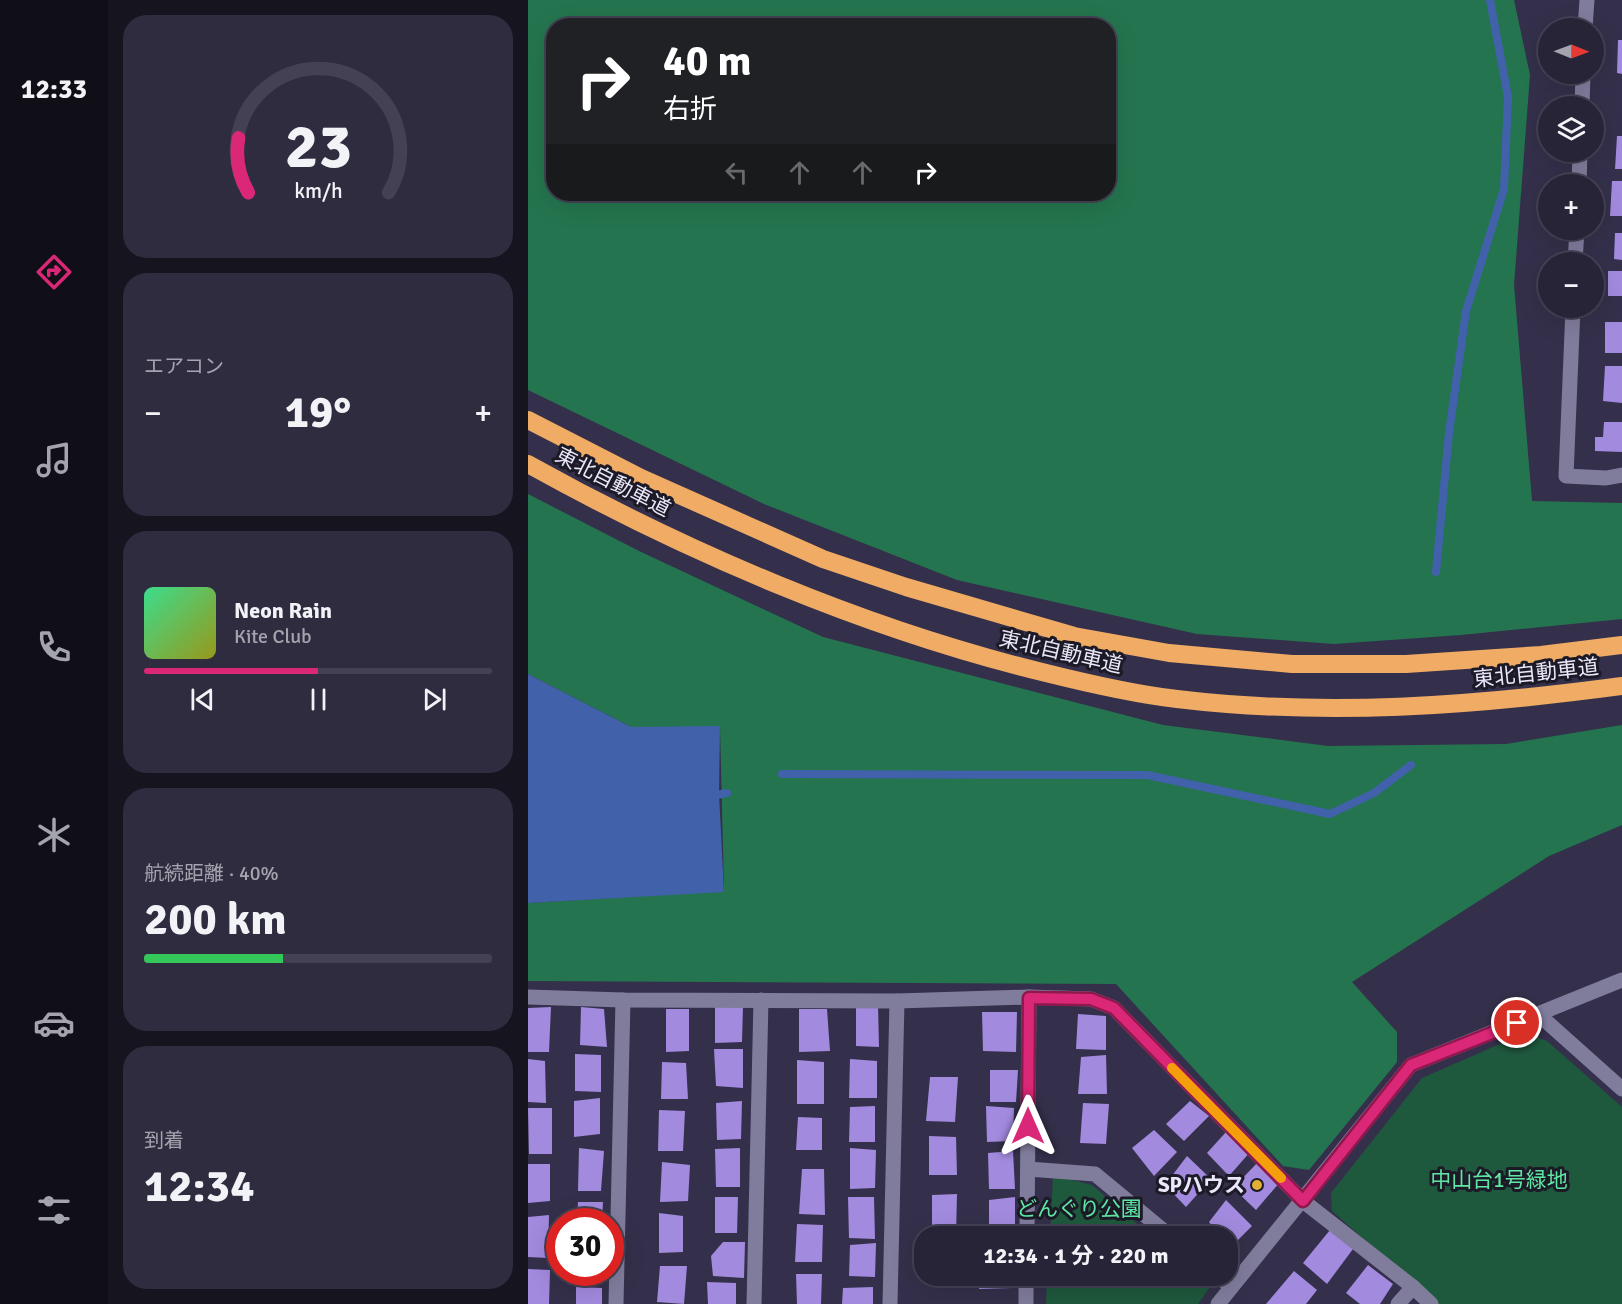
<!DOCTYPE html>
<html lang="ja">
<head>
<meta charset="utf-8">
<style>
  body { margin:0; font-family:Signika,"Noto Sans JP",sans-serif; background:#2f2c40; color:#f1f3f6; height:100vh; display:flex; flex-direction:column; font-size:22px; white-space:nowrap }
  * { box-sizing:border-box; margin:0 }
  p { font-size:20px; color:#a4a4ae }
  .icon { flex:none; width:33px; height:33px; fill:none; stroke:currentColor; stroke-width:2; stroke-linecap:round; stroke-linejoin:round }
  .map { position:relative; flex:1; overflow:hidden }
  .sheet { display:flex; flex-direction:column; gap:15px; padding:15px; background:#15141f; width:420px }
  .sheet>* { flex:none }
  .hud { position:absolute; left:18px; top:18px; width:570px; height:183px; border-radius:24px; box-shadow:0 6px 24px #0002,0 0 0 2px #434153; background:#202124; color:#fff; overflow:hidden }
  .needle { width:39px; rotate:91deg }
  .fabs { position:absolute; left:1010px; top:18px; display:grid; gap:12px }
  .fabs a { display:grid; place-items:center; width:66px; height:66px; border-radius:50%; background:#272438; box-shadow:0 6px 24px #0002,0 0 0 2px #434153; font-size:30px }
  .speed { position:absolute; left:18px; top:1208px; display:flex; gap:12px; font-size:30px; font-weight:700; text-align:center }
  .speed>* { display:grid; place-content:center; width:78px; height:78px; border-radius:50%; background:#272438; box-shadow:0 6px 24px #0002,0 0 0 2px #434153; line-height:1 }
  .speed .limit { border:9px solid #d22; background:#fff; color:#111 }
  .pin { position:absolute; display:grid; place-items:center; width:51px; height:51px; color:#fff; margin:-26px; border:3px solid #fff; border-radius:50%; box-shadow:0 2px 6px #0007 }
  .me { position:absolute; width:66px; margin:-33px; rotate:0deg; stroke-linejoin:round; filter:drop-shadow(0 0 4px #0008) }
  .turn { display:flex; align-items:center; gap:21px; height:126px; padding:0 18px; font-size:27px }
  .turn .icon { width:78px; height:78px; stroke-width:2.5 }
  .turn b { display:block; font-size:42px; line-height:51px }
  .lanes { display:flex; align-items:center; height:57px; padding:0 18px; background:#0003; justify-content:center; gap:30px; direction:ltr }
  .lanes .off { opacity:.35 }
  .big { font-size:45px; font-weight:700; line-height:1.1 }
  .sheet .card { flex:1; display:flex; flex-direction:column; justify-content:center; gap:9px; min-width:0; padding:0 21px; border-radius:24px; background:#2f2c40 }
  .sheet .dial { align-items:center; gap:0 }
  .dial svg { height:156px; overflow:visible; fill:none; stroke:#434153; stroke-width:7; stroke-linecap:round; text-anchor:middle }
  .dial text { fill:#f1f3f6; stroke:none }
  .song { display:flex; align-items:center; gap:18px }
  .cover { width:72px; height:72px; border-radius:9px; background:linear-gradient(135deg,hsl(150 70% 55%),hsl(60 70% 35%)) }
  .played { height:6px; border-radius:3px; background:linear-gradient(90deg,#db2777 50%,#434153 50%) }
  .keys { display:flex; justify-content:space-around; direction:ltr }
  .heat { display:flex; justify-content:space-between; align-items:center; font-size:33px; direction:ltr }
  .charge { height:9px; border-radius:4px; background:linear-gradient(90deg,#34c759 40%,#434153 0) }
  .trip { position:absolute; left:386px; top:1226px; width:324px; height:60px; border-radius:24px; background:#272438; box-shadow:0 6px 24px #0002,0 0 0 2px #434153; font-weight:700; line-height:60px; text-align:center }
  main { display:flex; flex:1; min-height:0 }
  .tab-bar { display:flex; flex-direction:column; width:108px; justify-content:space-around; align-items:center; background:#100e16; color:#a4a4ae }
  .tab-bar .icon { width:42px; height:42px }
  .tab-bar .selected { color:#db2777 }
  .tab-bar b { font-size:27px; color:#f1f3f6 }
  .map>svg:first-child { display:block }
  .green { fill:#1f593d }
  .forest { fill:#24754f; fill-rule:evenodd }
  .water { fill:#4161ab }
  .lines { fill:none; stroke-linecap:round; stroke-linejoin:round }
  .stream { stroke:#4161ab; stroke-width:8 }
  .building { fill:#a28ade }
  .minor { stroke:#807c9c; stroke-width:15 }
  .motorway { stroke:#f0ab65; stroke-width:18 }
  .route-casing { stroke:#8e194d; stroke-width:15 }
  .route { stroke:#db2777; stroke-width:10 }
  .slow { stroke:#f59e0b; stroke-width:10 }
  .poi-dot { fill:#e0af34; stroke:#1c1a26; stroke-width:2 }
  .labels { text-anchor:middle; stroke-width:6; stroke-linejoin:round; paint-order:stroke }
  .street-label { font-size:21px; fill:#e9e7f9; stroke:#1c1a26 }
  .park-label { font-size:21px; fill:#5ee7a4; stroke:#1c1a26 }
  .poi-label { font-size:21px; font-weight:bold; fill:#e9e7f9; stroke:#1c1a26; text-anchor:end }
</style>
</head>
<body>
<main>
<nav class="tab-bar">
<b>12:33</b>
<svg class="icon selected" aria-label="directions" viewBox="0 0 24 24"><path d="M12 3l9 9-9 9-9-9zM9 14v-3h6M13 9l2 2-2 2"/></svg>
<svg class="icon" aria-label="music" viewBox="0 0 24 24"><path d="M9 18V5l10-2v13"/><circle cx="6" cy="18" r="3"/><circle cx="16" cy="16" r="3"/></svg>
<svg class="icon" aria-label="phone" viewBox="0 0 24 24"><path d="M5 4h4l2 5-3 2q2 4 5 5l2-3 5 2v4C11 20 4 13 5 4z"/></svg>
<svg class="icon" aria-label="climate" viewBox="0 0 24 24"><path d="M12 3v18M4 7l16 10M4 17L20 7"/></svg>
<svg class="icon" aria-label="car" viewBox="0 0 24 24"><path d="M5 17H2v-5l4-1 3-4h7l3 4 3 1v5h-3M9 17h6M6 11h13"/><circle cx="7" cy="17" r="2"/><circle cx="17" cy="17" r="2"/></svg>
<svg class="icon" aria-label="filters" viewBox="0 0 24 24"><path d="M4 7h16M4 17h16"/><circle cx="9" cy="7" r="2"/><circle cx="15" cy="17" r="2"/></svg>
</nav>
<section class="sheet">
<div class="card dial"><svg viewBox="0 0 100 80">
<path d="M14 69A42 42 0 1 1 86 69"/>
<path d="M14 69A42 42 0 0 1 9 41" stroke="#db2777"/>
<text x="50" y="56" font-size="32" font-weight="700">23</text>
<text x="50" y="72" font-size="11">km/h</text>
</svg></div>
<div class="card"><p>エアコン</p>
<div class="heat"><a>−</a><b class="big">19°</b><a>+</a></div>
</div>
<div class="card">
<div class="song"><i class="cover"></i><div><b>Neon Rain</b><p>Kite Club</p></div></div>
<div class="played"></div>
<div class="keys"><svg class="icon" aria-label="previous" viewBox="0 0 24 24"><path d="M18 5L8 12l10 7zM5 5v14"/></svg><svg class="icon" aria-label="pause" viewBox="0 0 24 24"><path d="M8 5v14M16 5v14"/></svg><svg class="icon" aria-label="next" viewBox="0 0 24 24"><path d="M6 5l10 7-10 7zM19 5v14"/></svg></div>
</div>
<div class="card"><p>航続距離 · 40%</p><b class="big">200 km</b><div class="charge"></div></div>
<div class="card"><p>到着</p><b class="big">12:34</b></div>
</section>
<div class="map">
<svg width="1094" height="1304" viewBox="0 0 1094 1304">
  <rect width="100%" height="100%" fill="#34304b"/>
  <g class="green">
    <path d="M997,1033L1019,1041L1094,1107V1304H909L804,1211L803,1193L894,1078Z"/>
    <path d="M525,1175L564,1185L623,1236H522Z"/>
    <path d="M519,1275H668L682,1287L670,1304H518Z"/>
  </g>
  <g class="forest">
    <path d="M0,0H986L1002,75L986,285L1004,501L1094,503V619L933,635L806,644L669,634L429,580L236,504L0,390ZM26,26H580V194H26Z"/>
    <path d="M0,494L111,551L295,637L635,725L800,746L978,744L1094,725V825L1021,856L824,982L869,1032V1062L781,1170L755,1166L588,984L0,981V903L196,891L192,727H103L0,674Z"/>
  </g>
  <path class="water" d="M0,674L103,727L192,726L191,794L196,892L0,903Z"/>
  <g class="lines">
    <g class="stream">
      <path d="M908,572L921,433L938,311L976,189L980,97L962,0"/>
      <path d="M254,774L619,775L802,814L846,793L883,765"/>
      <path d="M183,796L199,793"/>
    </g>
  </g>
  <g class="building">
    <path d="M1090,40H1094V74L1089,73Z"/>
    <path d="M1089,136H1094V169H1087Z"/>
    <path d="M1084,181H1094V216H1082Z"/>
    <path d="M1087,233H1094V260L1086,259Z"/>
    <rect x="1080" y="271" width="14" height="25"/>
    <rect x="1077" y="322" width="17" height="31"/>
    <path d="M1077,366H1094V403L1075,401Z"/>
    <path d="M1076,422H1094V452L1067,451V437H1075Z"/>
    <path d="M350,1005L351,1047L328,1046V1007Z"/>
    <path d="M187,1006H215L214,1042L187,1043Z"/>
    <path d="M23,1007L21,1052H0V1008Z"/>
    <path d="M53,1007L76,1009L79,1047L52,1045Z"/>
    <path d="M138,1009H161V1051L138,1052Z"/>
    <path d="M271,1009H299L302,1051L271,1052Z"/>
    <path d="M454,1012H489L488,1052L455,1051Z"/>
    <path d="M550,1014L578,1016V1050L548,1049Z"/>
    <path d="M186,1049H215V1088L188,1086Z"/>
    <path d="M47,1054L73,1055V1092L47,1091Z"/>
    <path d="M578,1055L579,1094H550L553,1057Z"/>
    <path d="M0,1059L17,1061L18,1103L0,1102Z"/>
    <path d="M322,1059L349,1061V1098H321Z"/>
    <path d="M269,1060L296,1062V1104H269Z"/>
    <path d="M134,1062L158,1063L160,1099H133Z"/>
    <path d="M462,1070H490L488,1102H462Z"/>
    <path d="M402,1077H430L427,1122L398,1121Z"/>
    <path d="M72,1098V1134L46,1137V1101Z"/>
    <path d="M214,1101L213,1139L189,1140L188,1103Z"/>
    <path d="M662,1101L681,1116L656,1141L638,1124Z"/>
    <path d="M555,1103L581,1104L578,1144L552,1143Z"/>
    <path d="M347,1106V1142H321L322,1107Z"/>
    <path d="M458,1106L486,1108L485,1141L459,1142Z"/>
    <path d="M0,1108H24V1154H1Z"/>
    <path d="M131,1110L157,1111L155,1151H130Z"/>
    <path d="M270,1117L294,1118V1150H268Z"/>
    <path d="M626,1130L649,1152L626,1176L604,1148Z"/>
    <path d="M698,1132L723,1151L701,1176L679,1153Z"/>
    <path d="M401,1136L428,1137L429,1175H401Z"/>
    <path d="M51,1148L76,1151L73,1191H50Z"/>
    <path d="M212,1148V1187H188L187,1149Z"/>
    <path d="M322,1148L348,1150L347,1188L322,1189Z"/>
    <path d="M485,1151L487,1189H461L460,1153Z"/>
    <path d="M659,1156L683,1179L658,1207L637,1185Z"/>
    <path d="M732,1160L752,1182L728,1210L705,1188Z"/>
    <path d="M134,1162L162,1165L160,1201L132,1202Z"/>
    <path d="M0,1164H22V1201L0,1203Z"/>
    <path d="M274,1169H296L297,1215L271,1214Z"/>
    <path d="M429,1194L428,1236H404V1195Z"/>
    <path d="M187,1197H210L209,1233H187Z"/>
    <path d="M320,1197H346L347,1239L321,1238Z"/>
    <path d="M487,1197V1232L461,1233V1200Z"/>
    <path d="M698,1200L724,1226L702,1248L699,1245V1236H692L681,1222Z"/>
    <path d="M50,1202H75L74,1221H49Z"/>
    <path d="M131,1213L155,1216V1252L131,1253Z"/>
    <path d="M21,1215L20,1258L0,1257V1217Z"/>
    <path d="M269,1224L295,1225L294,1262H267Z"/>
    <path d="M802,1230L825,1249L799,1284L775,1263Z"/>
    <path d="M195,1242H217L216,1278L185,1276L183,1256Z"/>
    <path d="M348,1243L347,1277L321,1276L322,1245Z"/>
    <path d="M840,1265L865,1284L852,1304H832L818,1293Z"/>
    <path d="M132,1266H159L156,1304L129,1302Z"/>
    <path d="M0,1269L22,1270L21,1304H0Z"/>
    <path d="M766,1271L789,1290L778,1304H738Z"/>
    <path d="M51,1272H77V1278H52Z"/>
    <path d="M268,1274H294L293,1304H269Z"/>
    <path d="M404,1275H428V1284L403,1285Z"/>
    <path d="M451,1275H485L484,1288L451,1289Z"/>
    <path d="M179,1282L208,1283V1304H180Z"/>
    <path d="M48,1287L74,1288V1304H48Z"/>
    <path d="M345,1287V1304H314L315,1288Z"/>
  </g>
  <g class="lines">
    <g class="minor">
      <path d="M1057,28L1059,0"/>
      <path d="M1054,106L1055,74"/>
      <path d="M1051,184L1052,152"/>
      <path d="M1047,262L1049,230"/>
      <path d="M1045,308L1038,476L1078,478L1094,475"/>
      <path d="M0,997L95,1000L369,1001L501,997L563,999L586,1008L775,1201L885,1287L903,1304"/>
      <path d="M1010,1014L1094,1089"/>
      <path d="M500,1169L567,1174L642,1236"/>
      <path d="M499,1236L501,997"/>
      <path d="M689,1275L703,1287"/>
      <path d="M88,1304L95,1000"/>
      <path d="M226,1304L233,1000"/>
      <path d="M362,1304L369,1001"/>
      <path d="M498,1304V1275"/>
      <path d="M690,1304L883,1065L1094,980"/>
      <path d="M870,1304L885,1287"/>
    </g>
    <g class="motorway">
      <path d="M0,420L113,478L295,559L378,587L546,636L641,653L764,664H878L1013,655L1094,645"/>
      <path d="M0,464C158,552 338,629 514,672C558,683 604,694 649,699C799,717 944,706 1094,686"/>
    </g>
  </g>
  <g class="lines">
    <defs>
      <path id="route" d="M500,1126L501,998L563,999L586,1008L775,1201L883,1065L989,1023"/>
    </defs>
    <use href="#route" class="route-casing"/>
    <use href="#route" class="route"/>
    <path class="slow" d="M644,1068L753,1178"/>
  </g>
  <circle class="poi-dot" cx="729" cy="1185" r="6"/>
  <g class="labels">
    <g class="street-label">
      <text transform="translate(85 482) rotate(27)" y="7">東北自動車道</text>
      <text transform="translate(533 652) rotate(13)" y="7">東北自動車道</text>
      <text transform="translate(1008 673) rotate(-6)" y="7">東北自動車道</text>
    </g>
    <g class="park-label">
      <text x="971" y="1187">中山台1号緑地</text>
      <text x="551" y="1216">どんぐり公園</text>
    </g>
    <g class="poi-label">
      <text x="717" y="1192">SPハウス</text>
    </g>
  </g>
</svg>
<div class="fabs">
<a><svg class="needle" viewBox="-14 -14 28 28"><path d="M0-13l5 13h-10z" fill="#e53935"/><path d="M0 13l5-13h-10z" fill="#a4a4ae"/></svg></a>
<a><svg class="icon" aria-label="layers" viewBox="0 0 24 24"><path d="M12 4l9 5-9 5-9-5zM3 14l9 5 9-5"/></svg></a>
<a>+</a>
<a>−</a>
</div>
<div class="speed"><div class="limit">30</div></div>
<div class="pin" style="left:989px;top:1023px;background:#d93025"><svg class="icon" aria-label="arrive" viewBox="0 0 24 24"><path d="M6 21V4h12l-3 4 3 4H6"/></svg></div>
<svg class="me" style="left:500px;top:1126px" viewBox="-20 -20 40 40"><path d="M0-17L14 15 0 8-14 15z" fill="#db2777" stroke="#fff" stroke-width="4"/></svg>
<div class="trip">12:34 · 1 分 · 220 m</div>
<div class="hud">
<div class="turn"><svg class="icon" aria-label="right" viewBox="0 0 24 24"><path d="M7 20v-9h11M14 6l5 5-5 5"/></svg><div><b>40 m</b>右折</div></div>
<div class="lanes"><svg class="icon off" aria-label="left" viewBox="0 0 24 24"><path d="M17 20v-9H6M10 6l-5 5 5 5"/></svg><svg class="icon off" aria-label="ahead" viewBox="0 0 24 24"><path d="M12 20V5M6 11l6-6 6 6"/></svg><svg class="icon off" aria-label="ahead" viewBox="0 0 24 24"><path d="M12 20V5M6 11l6-6 6 6"/></svg><svg class="icon" aria-label="right" viewBox="0 0 24 24"><path d="M7 20v-9h11M14 6l5 5-5 5"/></svg></div>
</div>
</div>
</main>
</body>
</html>
